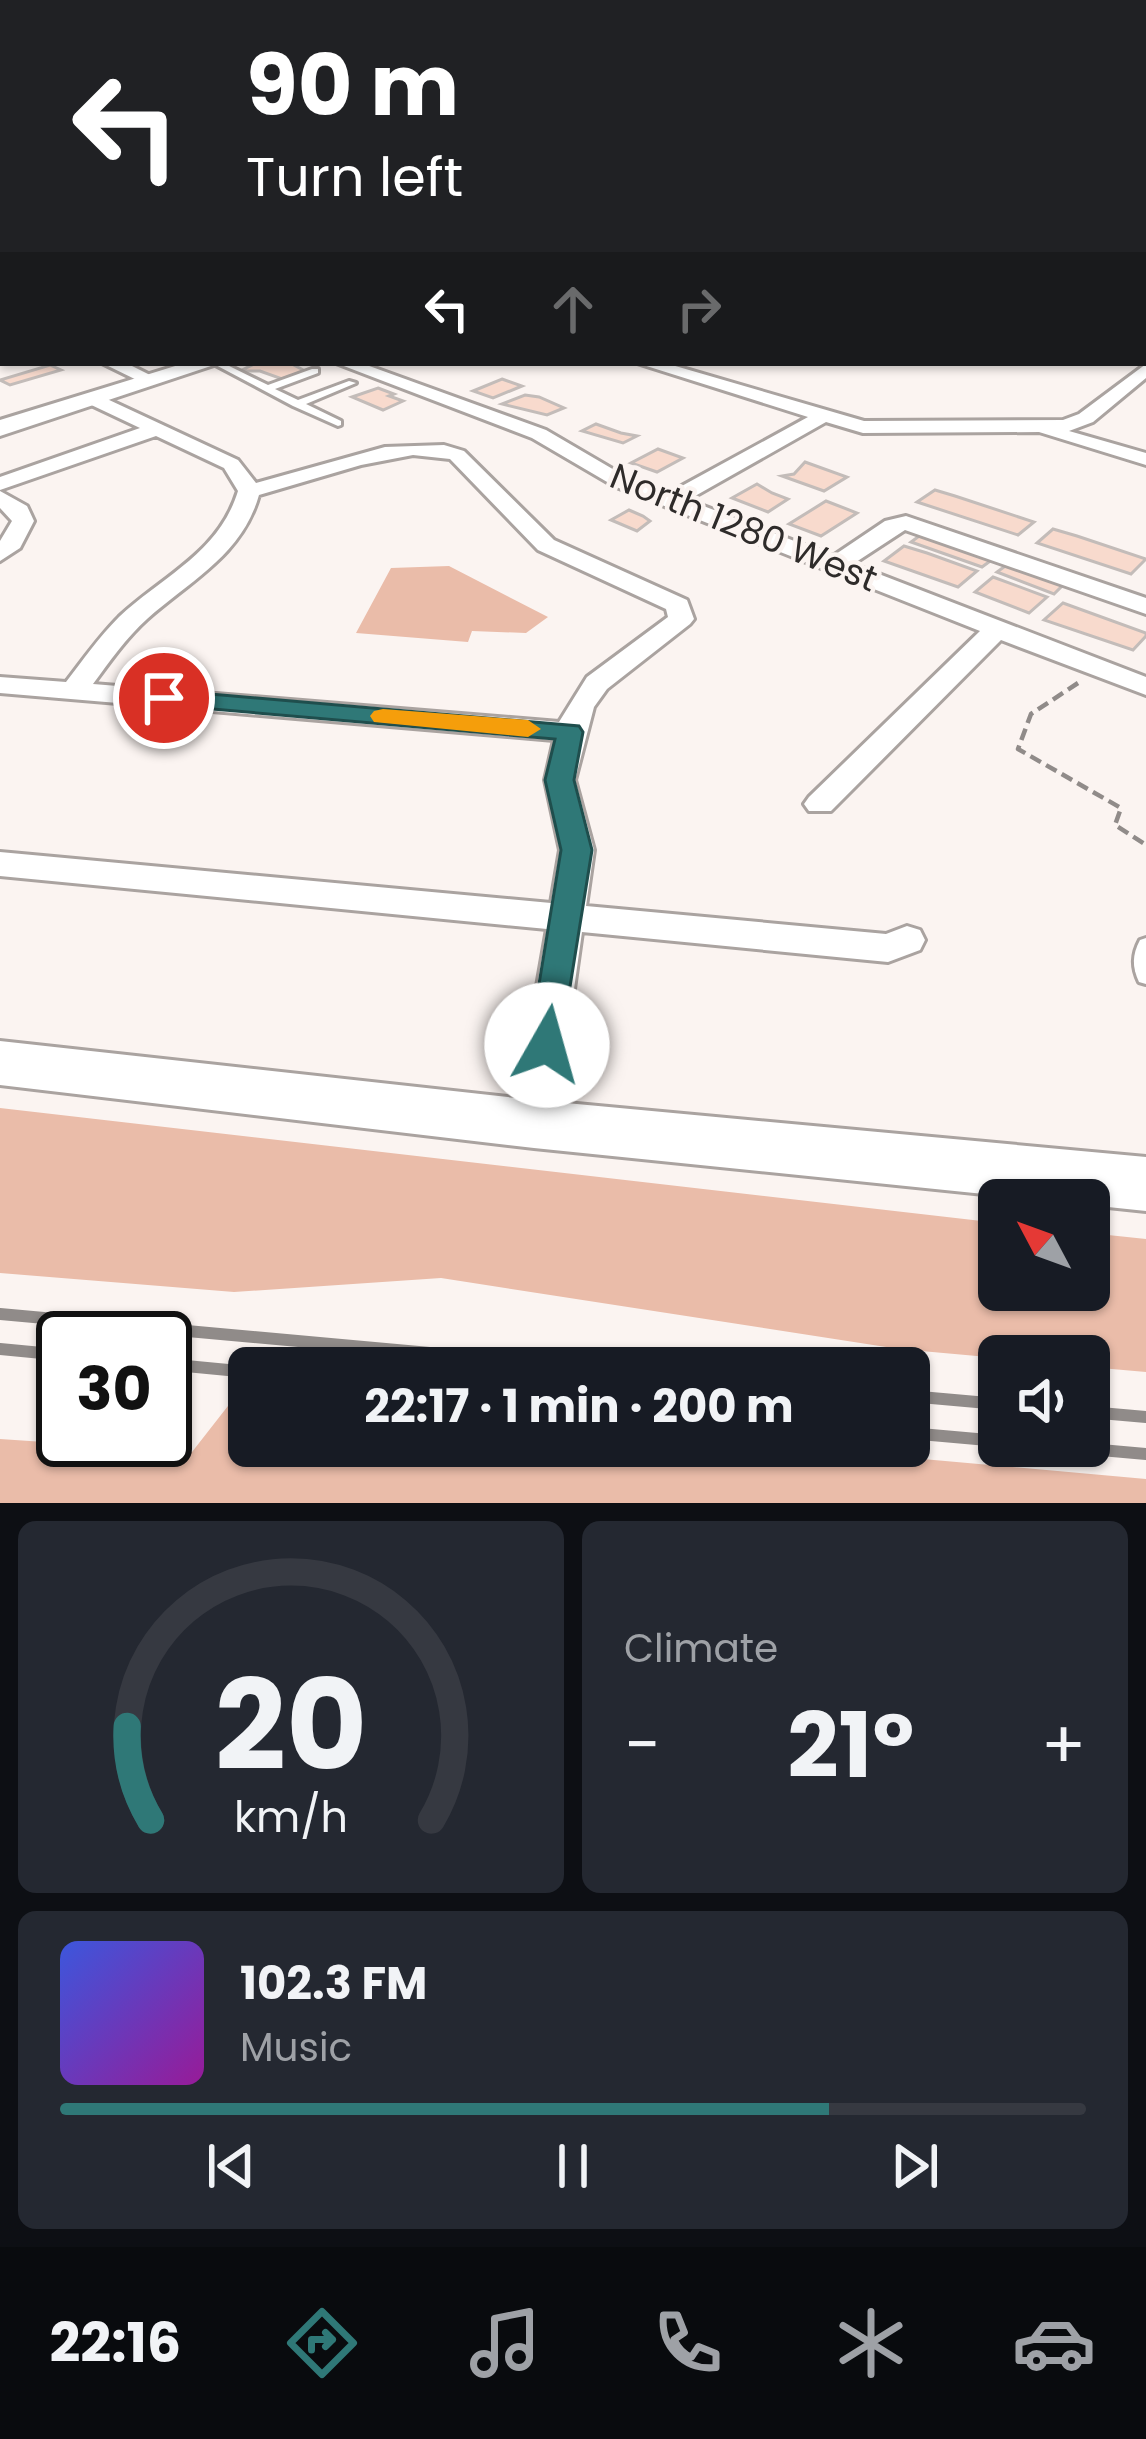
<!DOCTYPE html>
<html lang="en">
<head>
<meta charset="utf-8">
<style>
  body { margin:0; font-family:Poppins,sans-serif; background:#242831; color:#f1f3f6; height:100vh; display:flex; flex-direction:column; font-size:45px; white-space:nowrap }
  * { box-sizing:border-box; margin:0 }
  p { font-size:39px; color:#9ea1a6 }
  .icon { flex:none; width:66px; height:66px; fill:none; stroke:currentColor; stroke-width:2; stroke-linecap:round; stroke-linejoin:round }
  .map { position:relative; height:1503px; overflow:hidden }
  .details { display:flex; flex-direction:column; gap:18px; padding:18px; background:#0d0f14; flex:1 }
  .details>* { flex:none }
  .top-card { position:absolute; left:0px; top:0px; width:1146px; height:366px; box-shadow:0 3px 9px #0004; background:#202124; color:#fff; overflow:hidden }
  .needle { width:78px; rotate:311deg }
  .fabs { position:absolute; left:978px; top:1179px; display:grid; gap:24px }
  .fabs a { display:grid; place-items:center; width:132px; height:132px; border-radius:18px; background:#171b24; box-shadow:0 3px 9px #0004; font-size:60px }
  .speed { position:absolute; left:36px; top:1311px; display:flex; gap:24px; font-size:60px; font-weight:700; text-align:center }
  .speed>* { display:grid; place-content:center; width:156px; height:156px; border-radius:50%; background:#171b24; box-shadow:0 3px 9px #0004; line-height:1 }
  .speed .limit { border:6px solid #111; border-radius:18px; background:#fff; color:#111 }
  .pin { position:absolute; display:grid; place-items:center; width:102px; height:102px; color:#fff; margin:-51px; border:6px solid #fff; border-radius:50%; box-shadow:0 3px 12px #0007 }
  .me { position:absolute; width:132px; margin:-66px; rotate:7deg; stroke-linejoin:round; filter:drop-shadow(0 0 9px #0008) }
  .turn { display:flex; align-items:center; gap:42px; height:252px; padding:0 48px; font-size:54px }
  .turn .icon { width:156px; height:156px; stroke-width:2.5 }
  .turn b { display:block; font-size:84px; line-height:102px }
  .lanes { display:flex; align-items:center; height:114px; padding:0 48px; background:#0003; justify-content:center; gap:60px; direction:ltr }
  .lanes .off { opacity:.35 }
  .big { font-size:90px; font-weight:700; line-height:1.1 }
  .details .widget { flex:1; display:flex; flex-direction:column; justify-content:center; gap:18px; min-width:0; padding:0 42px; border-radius:18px; background:#242831 }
  .details .dial { align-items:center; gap:0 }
  .dial svg { height:312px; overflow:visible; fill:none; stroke:#363941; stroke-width:7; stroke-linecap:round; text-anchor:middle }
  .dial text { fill:#f1f3f6; stroke:none }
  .song { display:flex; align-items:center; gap:36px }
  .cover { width:144px; height:144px; border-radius:18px; background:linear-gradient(135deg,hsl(230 70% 55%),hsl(300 70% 35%)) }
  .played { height:12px; border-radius:6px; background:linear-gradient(90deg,#2f7877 75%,#363941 75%) }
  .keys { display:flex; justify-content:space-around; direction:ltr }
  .heat { display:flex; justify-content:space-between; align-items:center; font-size:66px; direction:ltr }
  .details .tiles { flex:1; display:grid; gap:18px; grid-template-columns:1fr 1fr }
  .widget:last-child { grid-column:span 2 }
  .trip { position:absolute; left:228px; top:1347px; width:702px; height:120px; border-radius:18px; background:#171b24; box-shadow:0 3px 9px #0004; font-weight:700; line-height:120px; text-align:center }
  .tab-bar { display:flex; height:192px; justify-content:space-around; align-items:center; background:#090b0e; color:#9ea1a6 }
  .tab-bar .icon { width:84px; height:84px }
  .tab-bar .selected { color:#2f7877 }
  .tab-bar b { font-size:54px; color:#f1f3f6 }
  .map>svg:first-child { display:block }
  .green { fill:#eabca9 }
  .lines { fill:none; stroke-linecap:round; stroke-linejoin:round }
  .river { fill:#cf886a; fill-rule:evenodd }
  .building { fill:#f8dacd; stroke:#c3bcb9; stroke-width:3 }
  .service-casing { stroke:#aaa3a0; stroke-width:6 }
  .minor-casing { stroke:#aaa3a0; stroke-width:6 }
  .tertiary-casing { stroke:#aaa3a0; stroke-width:6 }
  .path { stroke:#908b89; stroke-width:4.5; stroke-dasharray:12 6; stroke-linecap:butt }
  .service { fill:#fff; fill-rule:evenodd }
  .minor { fill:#fff; fill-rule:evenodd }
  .tertiary { fill:#fff; fill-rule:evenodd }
  .rail { stroke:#908b89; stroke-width:12 }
  .route { fill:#2f7877; stroke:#1f4e4d; stroke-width:3 }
  .slow { fill:#f59e0b }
  .labels { text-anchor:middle; stroke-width:9; stroke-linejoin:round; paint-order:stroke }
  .far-street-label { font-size:36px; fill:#2e2b2a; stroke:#fbf4f1 }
</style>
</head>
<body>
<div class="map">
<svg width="1146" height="1503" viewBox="0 0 1146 1503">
  <rect width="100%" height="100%" fill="#fbf4f1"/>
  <g class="green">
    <path d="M449,566L548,617L526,633L472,631L468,642L356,633L391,568Z"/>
    <path d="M0,1108L999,1223V1290H1089V1233L1146,1239V1372L1089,1367V1356L999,1358L899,1349L441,1278L234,1292L0,1273Z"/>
    <path d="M235,1397L249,1399V1446H777L1146,1479V1503H0V1439L192,1452Z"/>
  </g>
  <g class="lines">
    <path class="river" d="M3,223V235L0,236V224Z"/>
  </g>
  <g class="building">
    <path d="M256,363H290L305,371L282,379L260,371H240Z"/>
    <path d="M50,365L61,370L10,385L0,380Z"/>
    <path d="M502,379L522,386L493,398L473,391Z"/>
    <path d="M378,388L394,394L389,396L403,401L383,410L352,397Z"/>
    <path d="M525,395L539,397L564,408L547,415L502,404Z"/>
    <path d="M596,424L621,433L637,436L623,443L582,431Z"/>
    <path d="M658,449L683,458L657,472L631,463Z"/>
    <path d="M805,462L847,477L824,491L782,476L794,474Z"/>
    <path d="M757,484L772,493L788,499L768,512L732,498Z"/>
    <path d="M935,490L955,496L1034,522L1018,535L917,502Z"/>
    <path d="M826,501L857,513L821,536L789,524Z"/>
    <path d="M629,510L643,516L650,521L637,531L611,520Z"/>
    <path d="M1053,529L1077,536L1146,559L1131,574L1037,543Z"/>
    <path d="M922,534L993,559L982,567L911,542Z"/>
    <path d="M904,546L927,553L977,571L958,587L884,561Z"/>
    <path d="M1008,564L1064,584L1054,594L997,572Z"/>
    <path d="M993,577L1047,597L1029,613L975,592Z"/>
    <path d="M1063,603L1146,633V636L1133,650L1044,620Z"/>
  </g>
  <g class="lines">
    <defs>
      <g id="service">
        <path d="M212,363H223L268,385L312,369H318V373L275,389L298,400L349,381L356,383L306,404L341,421V425L338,426L293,406Z"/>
        <path d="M1146,938V984L1139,982C1132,967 1132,955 1140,940Z"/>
      </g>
      <g id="minor">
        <rect x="1143" y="212" width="3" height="8"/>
        <path d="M1143,261L1146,262V270H1143Z"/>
        <path d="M0,311L3,312V322L0,321Z"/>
        <path d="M1143,319L1146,320V330L1143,329Z"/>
        <path d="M3,334V344L0,345V335Z"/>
        <path d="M102,363H126L160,380L145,384Z"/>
        <path d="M336,363H361L546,430L628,478L669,493L808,417L637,363H665L864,421L1063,420L1079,414L1146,364V378L1093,422L1069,431L1146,453V465L1039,432L863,433L826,422L688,500L833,556L885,521L906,516L1146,598V614L905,530L853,564L1146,677V695L1001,640L831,811H809L804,804L809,797L980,631L614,486L532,438Z"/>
        <path d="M92,392L238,460L256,483L385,447L444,445L464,451L554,540L687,600L694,619L690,624L607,689L594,707L575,780L594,850L586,906L886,934L907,926L920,930L925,940L920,950L888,962L582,932L555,1124L549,1137L534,1143L519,1137L513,1124L547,929L0,876V852L551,903L560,850L545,780L554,740L0,693V677L66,682C83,660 99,637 119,617C164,575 219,553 238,491L224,468L156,436L0,490V477L140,428L85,402L83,398ZM413,455L450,459L538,550L666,609L668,617L587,677L559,722L93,684C110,661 126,638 147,619C191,580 242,555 259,495L361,465Z"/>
        <path d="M0,491L27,506L34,521L20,548L0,561V541L12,521L0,508Z"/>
      </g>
      <g id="tertiary">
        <rect x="1143" y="164" width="3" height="7"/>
        <path d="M185,363H220L0,436V420Z"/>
        <path d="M0,1041L534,1100L1146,1157V1211L1089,1205V1200H1043L534,1148L0,1085Z"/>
      </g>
    </defs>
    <use href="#service" class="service-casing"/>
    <use href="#minor" class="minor-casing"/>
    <use href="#tertiary" class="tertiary-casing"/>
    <path class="path" d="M1078,683L1031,714L1018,749L1121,808L1115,825L1146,845"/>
    <use href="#service" class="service"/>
    <use href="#minor" class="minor"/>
    <use href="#tertiary" class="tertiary"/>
    <g class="rail">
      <path d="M0,1314L596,1368"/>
      <path d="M0,1349L63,1355"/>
      <path d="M165,1364L249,1372"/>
      <path d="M909,1396L999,1404"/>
      <path d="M1089,1412L1146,1417"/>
      <path d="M909,1433L999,1441"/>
      <path d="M1056,1446L1146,1454"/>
    </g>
  </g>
  <linearGradient id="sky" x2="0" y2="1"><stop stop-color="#9ea2b6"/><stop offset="0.44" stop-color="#fdfaf9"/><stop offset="1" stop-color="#fdfaf9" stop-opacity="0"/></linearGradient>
  <rect width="1146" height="374" fill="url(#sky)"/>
  <path class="route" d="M164,690L579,726L583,732L574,780L592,850L559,1055L547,1060L534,1055L529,1045L561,850L545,780L555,739L155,704L151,698L155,693Z"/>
  <path class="slow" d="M383,709L528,720L541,729L528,737L374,722L370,716L374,711Z"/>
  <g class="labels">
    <g class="far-street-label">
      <text transform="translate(744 527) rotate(22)" y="13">North 1280 West</text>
    </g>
  </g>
</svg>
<div class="fabs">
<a><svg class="needle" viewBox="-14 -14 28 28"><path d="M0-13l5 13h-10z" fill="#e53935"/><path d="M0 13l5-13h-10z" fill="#9ea1a6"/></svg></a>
<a><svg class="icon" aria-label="sound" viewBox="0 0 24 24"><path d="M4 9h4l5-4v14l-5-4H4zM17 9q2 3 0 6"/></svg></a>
</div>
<div class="speed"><div class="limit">30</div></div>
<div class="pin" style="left:164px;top:698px;background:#d93025"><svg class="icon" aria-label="arrive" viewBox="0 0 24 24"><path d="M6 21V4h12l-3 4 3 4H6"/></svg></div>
<svg class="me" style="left:547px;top:1045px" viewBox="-20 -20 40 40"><circle r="19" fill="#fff"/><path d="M0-13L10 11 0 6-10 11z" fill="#2f7877"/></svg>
<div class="trip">22:17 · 1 min · 200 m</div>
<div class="top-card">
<div class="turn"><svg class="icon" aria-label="left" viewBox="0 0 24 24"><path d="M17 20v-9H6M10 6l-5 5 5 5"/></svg><div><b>90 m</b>Turn left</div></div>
<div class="lanes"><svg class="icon" aria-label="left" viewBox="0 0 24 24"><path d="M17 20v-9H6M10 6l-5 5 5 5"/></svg><svg class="icon off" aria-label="ahead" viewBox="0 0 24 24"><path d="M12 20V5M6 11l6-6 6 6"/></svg><svg class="icon off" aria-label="right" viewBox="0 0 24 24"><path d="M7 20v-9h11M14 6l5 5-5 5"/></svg></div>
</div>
</div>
<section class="details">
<div class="tiles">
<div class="widget dial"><svg viewBox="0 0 100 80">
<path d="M14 69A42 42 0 1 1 86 69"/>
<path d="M14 69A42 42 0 0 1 8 45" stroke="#2f7877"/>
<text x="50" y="56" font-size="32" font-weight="700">20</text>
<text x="50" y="72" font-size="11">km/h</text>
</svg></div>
<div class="widget"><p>Climate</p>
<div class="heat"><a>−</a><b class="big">21°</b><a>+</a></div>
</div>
<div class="widget">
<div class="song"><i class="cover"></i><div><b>102.3 FM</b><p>Music</p></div></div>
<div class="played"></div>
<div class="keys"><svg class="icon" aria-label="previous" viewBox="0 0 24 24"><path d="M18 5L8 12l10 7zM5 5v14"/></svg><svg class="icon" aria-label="pause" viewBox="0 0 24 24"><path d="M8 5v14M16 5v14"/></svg><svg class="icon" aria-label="next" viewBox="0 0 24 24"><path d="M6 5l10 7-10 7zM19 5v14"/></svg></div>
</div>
</div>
</section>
<nav class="tab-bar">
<b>22:16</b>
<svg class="icon selected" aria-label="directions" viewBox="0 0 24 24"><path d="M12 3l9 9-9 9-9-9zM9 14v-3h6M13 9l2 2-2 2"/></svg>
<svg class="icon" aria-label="music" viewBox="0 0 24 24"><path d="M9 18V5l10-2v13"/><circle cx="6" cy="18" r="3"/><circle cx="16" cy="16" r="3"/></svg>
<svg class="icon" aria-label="phone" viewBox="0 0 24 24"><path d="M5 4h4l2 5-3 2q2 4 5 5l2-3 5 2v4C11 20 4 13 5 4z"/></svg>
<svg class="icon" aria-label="climate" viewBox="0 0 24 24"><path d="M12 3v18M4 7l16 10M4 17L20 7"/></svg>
<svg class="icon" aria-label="car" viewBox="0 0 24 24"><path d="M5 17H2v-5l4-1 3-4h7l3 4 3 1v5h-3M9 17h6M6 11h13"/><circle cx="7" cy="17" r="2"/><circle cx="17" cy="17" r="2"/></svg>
</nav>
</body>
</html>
